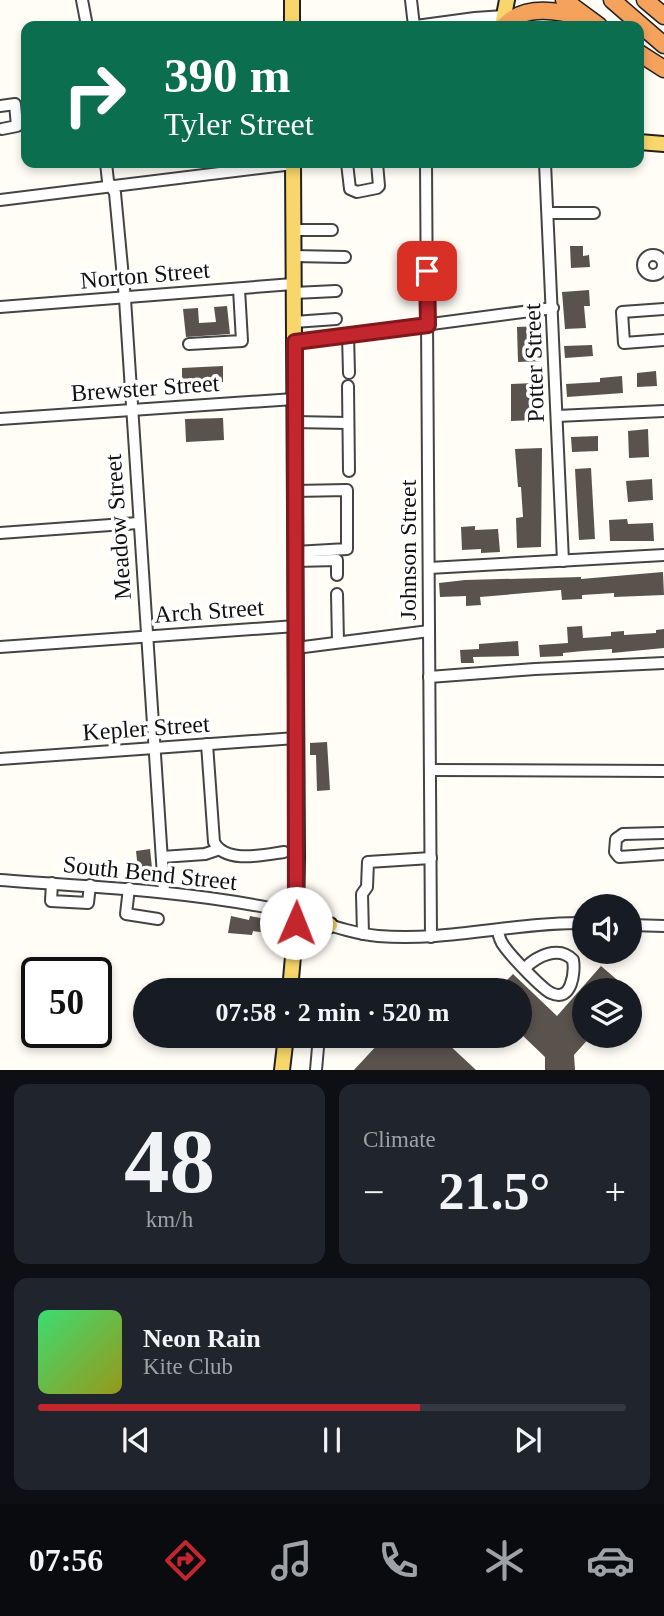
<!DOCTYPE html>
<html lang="en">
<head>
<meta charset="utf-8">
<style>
  body { margin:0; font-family:Georgia,serif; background:#20242c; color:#f1f3f6; height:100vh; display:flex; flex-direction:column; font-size:26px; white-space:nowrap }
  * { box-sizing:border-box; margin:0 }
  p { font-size:23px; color:#9ea1a6 }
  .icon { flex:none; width:38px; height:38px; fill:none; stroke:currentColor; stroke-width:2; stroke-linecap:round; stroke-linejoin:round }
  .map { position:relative; height:1070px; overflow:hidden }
  .panel { display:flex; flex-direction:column; gap:14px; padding:14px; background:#0d0f14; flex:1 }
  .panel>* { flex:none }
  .banner { position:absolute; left:21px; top:21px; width:623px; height:147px; border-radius:14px; box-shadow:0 4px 10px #0003; background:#0b6e4f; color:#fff; overflow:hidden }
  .buttons { position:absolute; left:572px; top:894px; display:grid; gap:14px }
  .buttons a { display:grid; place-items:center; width:70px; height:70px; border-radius:50%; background:#171b24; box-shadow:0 4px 10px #0003; font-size:35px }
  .speed { position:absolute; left:21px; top:957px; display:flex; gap:14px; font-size:35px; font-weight:700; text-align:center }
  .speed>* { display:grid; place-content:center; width:91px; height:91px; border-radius:50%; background:#171b24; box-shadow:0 4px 10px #0003; line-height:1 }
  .speed .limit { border:4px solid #111; border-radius:10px; background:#fff; color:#111 }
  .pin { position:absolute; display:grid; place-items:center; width:60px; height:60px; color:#fff; margin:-30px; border-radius:14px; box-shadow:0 4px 10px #0006 }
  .me { position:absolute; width:77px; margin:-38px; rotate:1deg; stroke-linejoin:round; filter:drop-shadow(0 0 5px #0008) }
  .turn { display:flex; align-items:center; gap:24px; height:147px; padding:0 28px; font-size:32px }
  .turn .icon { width:91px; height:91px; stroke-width:2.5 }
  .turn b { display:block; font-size:49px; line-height:60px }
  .big { font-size:52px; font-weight:700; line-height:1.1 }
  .panel .widget { flex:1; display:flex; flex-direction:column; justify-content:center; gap:10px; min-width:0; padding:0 24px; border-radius:14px; background:#20242c }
  .panel .dial { align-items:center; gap:0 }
  .dial b { font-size:91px; line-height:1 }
  .song { display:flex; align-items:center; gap:21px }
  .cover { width:84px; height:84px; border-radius:10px; background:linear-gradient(135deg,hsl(140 70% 55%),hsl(60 70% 35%)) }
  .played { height:7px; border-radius:4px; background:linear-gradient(90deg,#c4262e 65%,#363941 65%) }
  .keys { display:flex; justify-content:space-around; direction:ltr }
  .heat { display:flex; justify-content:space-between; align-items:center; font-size:38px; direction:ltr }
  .panel .tiles { flex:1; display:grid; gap:14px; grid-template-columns:1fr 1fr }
  .widget:last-child { grid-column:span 2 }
  .trip { position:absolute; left:133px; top:978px; width:399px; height:70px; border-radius:35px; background:#171b24; box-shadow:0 4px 10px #0003; font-weight:700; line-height:70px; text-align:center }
  .menu { display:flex; height:112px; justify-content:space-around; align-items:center; background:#090b0e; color:#9ea1a6 }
  .menu .icon { width:49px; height:49px }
  .menu .current { color:#c4262e }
  .menu b { font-size:32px; color:#f1f3f6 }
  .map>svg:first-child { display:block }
  .building { fill:#5a524d }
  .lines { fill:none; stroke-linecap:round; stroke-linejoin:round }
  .minor-casing { stroke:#444; stroke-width:14 }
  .major-casing { stroke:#222; stroke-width:18 }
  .highway-casing { stroke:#222; stroke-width:19 }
  .minor { stroke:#fff; stroke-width:10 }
  .major { stroke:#f9d66b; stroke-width:14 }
  .highway { stroke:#f5a25d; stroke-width:16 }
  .route-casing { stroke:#7f191e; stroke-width:18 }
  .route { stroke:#c4262e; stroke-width:12 }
  .labels { text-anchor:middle; stroke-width:7; stroke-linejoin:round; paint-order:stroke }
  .street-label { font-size:24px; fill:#111; stroke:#fff }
</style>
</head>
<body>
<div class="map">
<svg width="664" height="1070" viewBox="0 0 664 1070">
  <rect width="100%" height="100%" fill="#fffdf5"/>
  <g class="building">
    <path d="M570,246H583V256L589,255L590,267L571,268Z"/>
    <path d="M589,290L590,306H584L586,328L565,329L562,292Z"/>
    <path d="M227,306L230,334L186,337L183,309L198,308L199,323L216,322L214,307Z"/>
    <path d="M540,326L542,361L518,362L517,327Z"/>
    <path d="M592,345L593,356L565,358L564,346Z"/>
    <path d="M223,366V382L182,384V368Z"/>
    <path d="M656,371L657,386L637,387V373Z"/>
    <path d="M622,376L623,393L567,397L566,384L600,382V378Z"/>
    <path d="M534,383L535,420L511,421V384Z"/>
    <path d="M223,418L224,440L186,442L185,419Z"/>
    <path d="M648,429L649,457L629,458L628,431Z"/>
    <path d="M598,436V451L572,452L571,437Z"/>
    <path d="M542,448L541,547L517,548L516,518L523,517L521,487H518L515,449Z"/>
    <path d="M591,468L595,539L579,540L575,469Z"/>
    <path d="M652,479L653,500L628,502L626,481Z"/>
    <path d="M627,519L628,524L653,523L654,541H610L609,520Z"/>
    <path d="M475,526V530L498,529L500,552L481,553V549L462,550L461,527Z"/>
    <path d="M663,572L664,595L614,597V593L582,595V599L562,600L561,590L480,597L481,605L466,606V596L440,597L439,583L465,580L581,577V579Z"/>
    <path d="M582,626L583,638L611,636V632L624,631V635L656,633V630L664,629V648L612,653V649L583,651L563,653V656L540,657L539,645L568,643L567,627Z"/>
    <path d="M518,641L519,656L473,657L474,663H461L460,650L479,649V644Z"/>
    <path d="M327,742L330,790L317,791L316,755H310V743Z"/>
    <path d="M150,849L153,877L135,879L134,869H138L136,851Z"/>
    <path d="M231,916L249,920L250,916L271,920L268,933L253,931L252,935L228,933Z"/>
    <path d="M601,966L629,990H584V1036H591L574,1055L575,1070H545V1057L520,1033V990H497L513,974L557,1016Z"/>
    <path d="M394,1036H451L446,1042L476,1070H354L379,1043L384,1047Z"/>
  </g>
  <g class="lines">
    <defs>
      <g id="minor">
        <path d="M82,0L87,26"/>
        <path d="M411,0L414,26"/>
        <path d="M416,26L475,18L504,16"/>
        <path d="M0,106L15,104L17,126L2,129"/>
        <path d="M106,163L108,181L115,193L125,299L164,891"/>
        <path d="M347,163L350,189L357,192L377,188L379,186L377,163"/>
        <path d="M426,163L431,937"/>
        <path d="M545,163L563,561"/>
        <path d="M0,200L293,164"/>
        <path d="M548,213H594"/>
        <path d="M293,230H332"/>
        <circle cx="653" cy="265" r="10"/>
        <path d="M293,256L345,257"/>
        <path d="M294,293L336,291"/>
        <path d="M0,307L293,284"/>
        <path d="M664,309L622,312L624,343L664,340"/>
        <path d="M294,322L336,319"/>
        <path d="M348,335L349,373"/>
        <path d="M295,342L553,308"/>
        <path d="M189,344L242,341L239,289"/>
        <path d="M348,386L349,471"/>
        <path d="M557,416L664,411"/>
        <path d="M0,419L294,399"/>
        <path d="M294,422L348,423"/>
        <path d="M294,491L347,490V549L295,552"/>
        <path d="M0,533L138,523"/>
        <path d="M295,561L337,560V575"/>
        <path d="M429,568L664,555"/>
        <path d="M337,594L338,642"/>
        <path d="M0,647L296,626"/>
        <path d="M296,648L429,631"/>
        <path d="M429,677L535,669L664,663"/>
        <path d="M207,744L214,842C225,864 263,855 284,852"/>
        <path d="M0,759L296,738"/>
        <path d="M430,770L664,771"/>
        <path d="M664,833L623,834L616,839L615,852L619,857L664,854"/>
        <path d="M162,857L205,854L217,850"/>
        <path d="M0,880C91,887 179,890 270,908C306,915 340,932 378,936C447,942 515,922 584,923"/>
        <path d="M52,883L51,901L88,903L90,885"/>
        <path d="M129,888L126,914L158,919"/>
        <path d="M630,925L664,926"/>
        <path d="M498,931C499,937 500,941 504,946C511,956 542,989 551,993C572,1003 575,972 573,960C559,945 537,956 525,968"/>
        <path d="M363,934L362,894L367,887L368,862L431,858"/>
        <path d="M316,1070L319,1036"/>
      </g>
      <g id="major">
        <path d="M292,0V26"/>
        <path d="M502,26L507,0"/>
        <path d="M639,142L664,144"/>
        <path d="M294,946L304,937L330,925"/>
        <path d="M290,990L296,923L297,857L293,163"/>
        <path d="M282,1070L286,1036"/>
      </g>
      <g id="highway">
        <path d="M564,0L599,26"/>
        <path d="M612,0L664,45"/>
        <path d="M645,0L664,16"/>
        <path d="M504,26C525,3 560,11 587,18"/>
        <path d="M639,53L664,69"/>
      </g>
    </defs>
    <use href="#minor" class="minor-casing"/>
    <use href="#major" class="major-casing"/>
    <use href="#highway" class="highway-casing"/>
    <use href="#minor" class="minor"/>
    <use href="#major" class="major"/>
    <use href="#highway" class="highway"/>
  </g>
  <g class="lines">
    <defs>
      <path id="route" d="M296,923L295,342L428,325L427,271"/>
    </defs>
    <use href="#route" class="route-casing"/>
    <use href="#route" class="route"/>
  </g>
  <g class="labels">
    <g class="street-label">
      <text transform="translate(145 275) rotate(-5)" y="8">Norton Street</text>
      <text transform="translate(534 363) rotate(-92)" y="8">Potter Street</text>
      <text transform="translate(145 388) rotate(-4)" y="8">Brewster Street</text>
      <text transform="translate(118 527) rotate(-94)" y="8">Meadow Street</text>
      <text transform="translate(408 550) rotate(-90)" y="8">Johnson Street</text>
      <text transform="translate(209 611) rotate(-4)" y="8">Arch Street</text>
      <text transform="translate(146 728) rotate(-4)" y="8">Kepler Street</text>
      <text transform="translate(150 873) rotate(6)" y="8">South Bend Street</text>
    </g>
  </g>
</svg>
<div class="buttons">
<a><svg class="icon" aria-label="sound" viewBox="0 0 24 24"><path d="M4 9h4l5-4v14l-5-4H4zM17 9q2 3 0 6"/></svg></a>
<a><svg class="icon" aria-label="layers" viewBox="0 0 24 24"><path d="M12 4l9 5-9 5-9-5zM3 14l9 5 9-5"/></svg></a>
</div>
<div class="speed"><div class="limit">50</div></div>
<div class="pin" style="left:427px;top:271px;background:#d93025"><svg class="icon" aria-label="arrive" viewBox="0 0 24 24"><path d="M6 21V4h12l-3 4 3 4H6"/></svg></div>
<svg class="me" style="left:296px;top:923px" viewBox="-20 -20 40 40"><circle r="19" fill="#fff"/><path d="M0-13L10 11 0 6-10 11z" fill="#c4262e"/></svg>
<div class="trip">07:58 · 2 min · 520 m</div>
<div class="banner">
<div class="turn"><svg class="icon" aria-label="right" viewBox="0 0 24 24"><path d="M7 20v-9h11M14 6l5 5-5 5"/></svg><div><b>390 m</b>Tyler Street</div></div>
</div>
</div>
<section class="panel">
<div class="tiles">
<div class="widget dial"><b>48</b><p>km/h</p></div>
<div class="widget"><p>Climate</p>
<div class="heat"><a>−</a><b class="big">21.5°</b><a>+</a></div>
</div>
<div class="widget">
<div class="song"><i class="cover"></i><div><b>Neon Rain</b><p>Kite Club</p></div></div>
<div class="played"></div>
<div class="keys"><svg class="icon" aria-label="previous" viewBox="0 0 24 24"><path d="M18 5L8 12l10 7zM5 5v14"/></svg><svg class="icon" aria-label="pause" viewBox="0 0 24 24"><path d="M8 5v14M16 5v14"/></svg><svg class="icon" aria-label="next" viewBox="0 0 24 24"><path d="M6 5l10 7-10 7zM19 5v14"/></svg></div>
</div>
</div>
</section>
<nav class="menu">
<b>07:56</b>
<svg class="icon current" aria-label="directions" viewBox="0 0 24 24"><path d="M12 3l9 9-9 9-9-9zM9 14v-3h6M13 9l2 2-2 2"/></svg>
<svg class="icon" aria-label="music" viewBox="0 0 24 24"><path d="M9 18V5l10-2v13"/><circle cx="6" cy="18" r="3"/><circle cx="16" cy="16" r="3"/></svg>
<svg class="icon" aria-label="phone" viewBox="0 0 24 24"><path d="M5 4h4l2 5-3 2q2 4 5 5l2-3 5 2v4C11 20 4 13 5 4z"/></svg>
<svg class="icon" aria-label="climate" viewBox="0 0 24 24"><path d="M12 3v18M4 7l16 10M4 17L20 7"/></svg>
<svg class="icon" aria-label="car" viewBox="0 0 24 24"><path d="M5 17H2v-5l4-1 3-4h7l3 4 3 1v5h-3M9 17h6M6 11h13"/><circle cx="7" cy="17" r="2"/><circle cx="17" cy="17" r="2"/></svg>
</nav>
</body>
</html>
